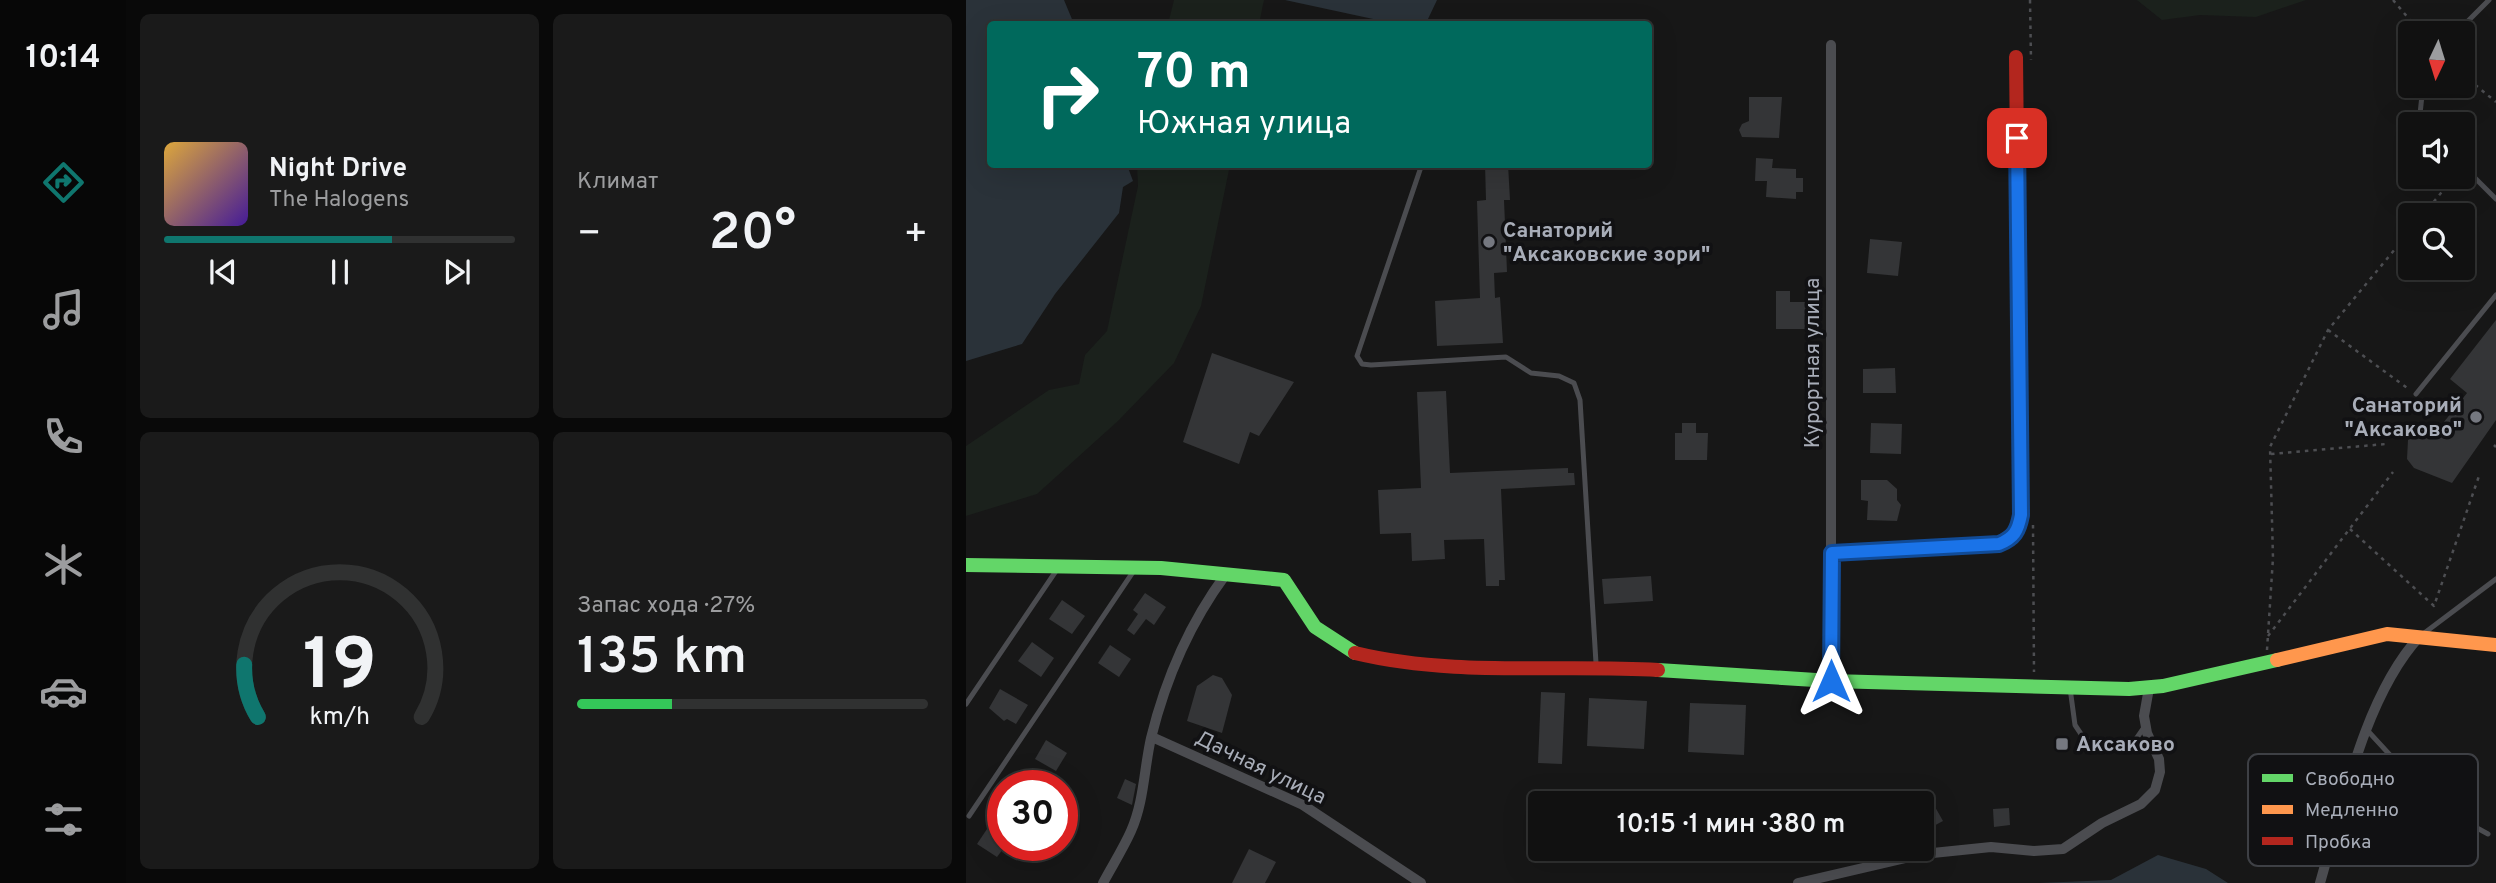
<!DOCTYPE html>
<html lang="ru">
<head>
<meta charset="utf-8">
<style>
  body { margin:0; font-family:Overpass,sans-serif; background:#1a1a1a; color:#f1f3f6; height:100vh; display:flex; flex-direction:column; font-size:26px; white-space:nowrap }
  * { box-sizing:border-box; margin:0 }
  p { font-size:23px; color:#9c9d9f }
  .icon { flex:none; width:38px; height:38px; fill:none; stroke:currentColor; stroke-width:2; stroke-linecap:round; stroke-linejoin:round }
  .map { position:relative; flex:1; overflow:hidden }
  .panel { display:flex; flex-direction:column; gap:14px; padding:14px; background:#090909; width:840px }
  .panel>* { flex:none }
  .guide { position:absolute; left:21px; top:21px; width:665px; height:147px; border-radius:7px; box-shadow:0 7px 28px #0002,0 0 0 2px #303131; background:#00695c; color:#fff; overflow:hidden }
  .needle { width:46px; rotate:184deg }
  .buttons { position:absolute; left:1432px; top:21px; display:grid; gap:14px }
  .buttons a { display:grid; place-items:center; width:77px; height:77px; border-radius:7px; background:#111; box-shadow:0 7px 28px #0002,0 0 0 2px #303131; font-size:35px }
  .speed { position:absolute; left:21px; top:770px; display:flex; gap:14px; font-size:35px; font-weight:700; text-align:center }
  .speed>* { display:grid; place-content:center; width:91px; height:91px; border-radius:50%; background:#111; box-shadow:0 7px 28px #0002,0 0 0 2px #303131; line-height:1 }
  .speed .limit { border:10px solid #d22; background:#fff; color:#111 }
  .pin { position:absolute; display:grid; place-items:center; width:60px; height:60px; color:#fff; margin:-30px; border-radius:14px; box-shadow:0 4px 10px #0006 }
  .me { position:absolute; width:77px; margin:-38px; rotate:0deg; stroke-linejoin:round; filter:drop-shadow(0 0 5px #0008) }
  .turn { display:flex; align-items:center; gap:24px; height:147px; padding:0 35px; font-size:32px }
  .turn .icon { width:91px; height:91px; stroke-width:2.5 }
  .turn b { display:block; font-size:49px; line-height:60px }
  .big { font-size:52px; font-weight:600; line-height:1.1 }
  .panel .tile { flex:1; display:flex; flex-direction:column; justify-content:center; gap:10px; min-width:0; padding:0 24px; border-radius:10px; background:#1a1a1a }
  .panel .dial { align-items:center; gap:0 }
  .dial svg { height:182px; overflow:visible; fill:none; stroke:#303131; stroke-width:7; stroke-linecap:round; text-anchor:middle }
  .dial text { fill:#f1f3f6; stroke:none }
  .song { display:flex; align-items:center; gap:21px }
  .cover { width:84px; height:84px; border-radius:10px; background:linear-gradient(135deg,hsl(40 70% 55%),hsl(260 70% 35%)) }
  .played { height:7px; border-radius:4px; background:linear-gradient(90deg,#0f766e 65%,#303131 65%) }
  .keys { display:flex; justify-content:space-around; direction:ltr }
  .heat { display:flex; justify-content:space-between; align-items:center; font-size:38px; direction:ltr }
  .charge { height:10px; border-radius:5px; background:linear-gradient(90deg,#34c759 27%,#303131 0) }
  .panel .tiles { flex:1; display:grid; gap:14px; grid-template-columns:repeat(2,1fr) }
  .trip { position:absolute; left:562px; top:791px; width:406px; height:70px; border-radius:7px; background:#111; box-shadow:0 7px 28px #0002,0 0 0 2px #303131; font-weight:600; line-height:70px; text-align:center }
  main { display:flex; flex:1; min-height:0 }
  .menu { display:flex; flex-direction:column; width:126px; justify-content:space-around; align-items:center; background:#070707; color:#9c9d9f }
  .menu .icon { width:49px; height:49px }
  .menu .on { color:#0f766e }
  .menu b { font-size:32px; color:#f1f3f6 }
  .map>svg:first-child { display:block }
  .green { fill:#1b211c }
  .water { fill:#2a3239 }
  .building { fill:#343537 }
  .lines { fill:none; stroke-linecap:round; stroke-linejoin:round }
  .path { stroke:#4d4e52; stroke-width:2.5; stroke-dasharray:3.5 5; stroke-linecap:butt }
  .lane { stroke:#4b4c50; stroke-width:5 }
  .street { stroke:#4b4c50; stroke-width:10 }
  .fast { stroke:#63d668; stroke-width:14 }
  .slow { stroke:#ff974d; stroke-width:14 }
  .jam { stroke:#b3261e; stroke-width:14 }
  .route-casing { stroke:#114b97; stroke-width:18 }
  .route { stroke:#1a73e8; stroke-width:12 }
  .poi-dot { fill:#757880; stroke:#111113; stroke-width:2.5 }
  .labels { text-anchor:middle; stroke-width:7; stroke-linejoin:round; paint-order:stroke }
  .poi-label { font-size:21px; font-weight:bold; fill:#a8adb8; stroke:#111113; text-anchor:start }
  .street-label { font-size:21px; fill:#a8adb8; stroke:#111113 }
  .key { fill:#111113; stroke:#3e4045; stroke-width:2 }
  .key-label { font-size:19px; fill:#a8adb8 }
</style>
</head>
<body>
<main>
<nav class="menu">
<b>10:14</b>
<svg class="icon on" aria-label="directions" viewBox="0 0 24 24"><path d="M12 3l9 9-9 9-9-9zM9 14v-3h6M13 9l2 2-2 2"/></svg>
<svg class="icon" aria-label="music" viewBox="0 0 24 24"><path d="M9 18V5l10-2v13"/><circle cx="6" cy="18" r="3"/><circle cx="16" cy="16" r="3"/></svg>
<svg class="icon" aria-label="phone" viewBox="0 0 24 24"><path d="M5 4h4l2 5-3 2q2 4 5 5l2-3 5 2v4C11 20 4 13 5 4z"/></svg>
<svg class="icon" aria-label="climate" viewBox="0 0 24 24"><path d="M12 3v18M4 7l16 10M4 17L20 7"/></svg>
<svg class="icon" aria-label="car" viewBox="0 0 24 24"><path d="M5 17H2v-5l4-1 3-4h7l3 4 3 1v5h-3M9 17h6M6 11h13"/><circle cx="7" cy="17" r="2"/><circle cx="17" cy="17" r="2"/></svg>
<svg class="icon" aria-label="filters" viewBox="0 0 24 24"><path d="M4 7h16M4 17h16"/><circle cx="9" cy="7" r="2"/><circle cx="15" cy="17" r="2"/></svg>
</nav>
<section class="panel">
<div class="tiles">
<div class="tile">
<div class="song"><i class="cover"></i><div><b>Night Drive</b><p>The Halogens</p></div></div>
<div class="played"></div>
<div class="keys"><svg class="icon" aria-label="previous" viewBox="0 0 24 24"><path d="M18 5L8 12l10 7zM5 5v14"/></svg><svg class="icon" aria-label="pause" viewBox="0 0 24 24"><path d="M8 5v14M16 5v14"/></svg><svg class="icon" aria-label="next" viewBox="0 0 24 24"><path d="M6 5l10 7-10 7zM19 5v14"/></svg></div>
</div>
<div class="tile"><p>Климат</p>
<div class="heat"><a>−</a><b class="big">20°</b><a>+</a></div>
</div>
<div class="tile dial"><svg viewBox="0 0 100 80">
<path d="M14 69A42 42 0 1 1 86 69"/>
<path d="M14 69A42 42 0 0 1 8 46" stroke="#0f766e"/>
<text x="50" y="56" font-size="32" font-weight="700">19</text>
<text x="50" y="72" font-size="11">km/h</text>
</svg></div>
<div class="tile"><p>Запас хода · 27%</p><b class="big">135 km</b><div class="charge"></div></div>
</div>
</section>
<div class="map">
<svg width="1530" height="883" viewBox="0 0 1530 883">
  <rect width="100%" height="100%" fill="#171717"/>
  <g class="green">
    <path d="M208,0H298L293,24H202Z"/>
    <path d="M1171,0H1340L1290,17L1234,15L1196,20Z"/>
    <path d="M171,165H264L235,306L208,363L152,421L71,494L0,516V446L83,390L113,384L119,355L141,331L172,186Z"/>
  </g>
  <g class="water">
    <path d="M0,0H98L108,24H24V164L161,165L167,181L157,187L153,213L89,294L56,344L0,361Z"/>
    <path d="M319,0H471L462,19L469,24C452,25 437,18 421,22Z"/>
    <path d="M1192,855L1240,869L1262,883H1073L1145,880Z"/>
  </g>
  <g class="building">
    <path d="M783,97H816L813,138L776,137L773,130L776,124L783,121Z"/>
    <path d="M790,158L807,159L806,168L830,169V178H837V192H830V199L800,197L801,181H789Z"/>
    <path d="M519,164H542L544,200H538L541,272L528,273L529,298L534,297L537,343L471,346L469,301L514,298L511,201L520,200Z"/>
    <path d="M904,239L936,242L932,276L901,273Z"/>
    <path d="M810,291H824V302H849L850,329H810Z"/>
    <path d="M1530,320V420L1486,483L1448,468L1441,459L1442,440L1453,428L1466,437L1501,393L1484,379Z"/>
    <path d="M246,353L328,382L293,436L284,432L273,464L217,442Z"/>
    <path d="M929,368L930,393H897V369Z"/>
    <path d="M480,391L484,473L602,468V473H608L609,485L535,489L539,580H533V586H520L518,539L478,540L479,559L446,561L445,533L414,534L412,490L455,488L451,392Z"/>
    <path d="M716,423H730V433H742L741,460H709V433H716Z"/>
    <path d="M905,423L936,424L935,454L904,453Z"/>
    <path d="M895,480H921L931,489V500L935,505L931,521L901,520L902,501L895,500Z"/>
    <path d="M685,576L687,601L638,604L636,579Z"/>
    <path d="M179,593L200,607L188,625L180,619L168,635L161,630L172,614L167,610Z"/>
    <path d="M96,600L119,616L106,634L83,619Z"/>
    <path d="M66,642L88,658L75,677L52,661Z"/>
    <path d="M144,645L165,659L153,677L132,663Z"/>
    <path d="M247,675L256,678L266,695L256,733L221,721L231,686Z"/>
    <path d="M34,689L62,705L50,724L41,719L38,721L23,708Z"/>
    <path d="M575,692L599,693L596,764L572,763Z"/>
    <path d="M623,698L681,701L678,749L621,746Z"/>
    <path d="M724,703L780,705L778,755L722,752Z"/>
    <path d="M80,740L101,753L90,771L69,759Z"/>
    <path d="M159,779L170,784L166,805L151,798Z"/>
    <path d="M964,798L977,821L962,829L956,818V803Z"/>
    <path d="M1043,808L1044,825L1028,827L1027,809Z"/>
    <path d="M23,826L37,836V849L31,857L11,844Z"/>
    <path d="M283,849L310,862L299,883H266Z"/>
  </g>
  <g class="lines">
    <g class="path">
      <path d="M1064,0L1065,60"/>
      <path d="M1427,0L1455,33"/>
      <path d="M1496,74L1530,102"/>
      <path d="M1457,215L1488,177"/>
      <path d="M1362,330L1444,390"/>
      <path d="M1528,445L1530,447"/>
      <path d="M1305,454L1420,444"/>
      <path d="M1067,525L1068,672"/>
      <path d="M1384,529L1468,606L1513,476"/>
      <path d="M1302,636L1427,472"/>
      <path d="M1301,650L1307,558L1304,447L1362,330L1444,231"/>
    </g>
    <g class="lane">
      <path d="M1490,33L1523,0"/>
      <path d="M1457,86L1454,114L1463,124"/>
      <path d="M456,164L391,356L396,364L405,365L540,357L565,373L593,376L608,383L614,400L630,663"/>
      <path d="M1496,165L1530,199"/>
      <path d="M1450,394L1530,295"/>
      <path d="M1457,634L1530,579"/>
      <path d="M1104,688L1109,725L1119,740L1156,743L1170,739L1179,726"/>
      <path d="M0,704L92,568"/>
      <path d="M1401,730L1471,806L1522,834"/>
      <path d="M3,816L169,569"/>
    </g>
    <g class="street">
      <path d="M865,45V681"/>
      <path d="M186,737L337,805L455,883"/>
      <path d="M137,883C146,866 157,849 165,831C178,802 178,769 185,738C200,677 223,624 260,574"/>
      <path d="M832,883L957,854L1025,847L1068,851L1097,849L1136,823L1175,804L1189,790L1194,772L1193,759L1181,733L1178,716L1183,688"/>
      <path d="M1354,883C1376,807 1399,695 1454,636"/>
    </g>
    <g class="fast">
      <path d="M0,565L195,568L318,580L349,627L389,653"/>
      <path d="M692,670L865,681L1163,689L1197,686L1311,660"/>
    </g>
    <g class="slow">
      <path d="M866,553L1033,544L1049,533L1055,515L1052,248"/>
      <path d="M1311,660L1421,634L1530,645"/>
    </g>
    <g class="jam">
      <path d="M1050,57L1052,248"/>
      <path d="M389,653C488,677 592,664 692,670"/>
    </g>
  </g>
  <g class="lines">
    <defs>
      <path id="route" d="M865,681L866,553L1033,544C1048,538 1052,531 1055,515L1051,138"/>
    </defs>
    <use href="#route" class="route-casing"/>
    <use href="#route" class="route"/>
  </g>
  <g class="poi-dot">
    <circle cx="523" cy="242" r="7"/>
    <circle cx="1510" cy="417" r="7"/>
    <rect x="1089" y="737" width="14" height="14" rx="3.5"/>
  </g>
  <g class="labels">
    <g class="poi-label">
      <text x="537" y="237">Санаторий<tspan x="537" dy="24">"Аксаковские зори"</tspan></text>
      <text x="1496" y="412" text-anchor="end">Санаторий<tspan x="1496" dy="24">"Аксаково"</tspan></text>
      <text x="1110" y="751">Аксаково</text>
    </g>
    <g class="street-label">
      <text transform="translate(846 363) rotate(-90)" y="7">Курортная улица</text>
      <text transform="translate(295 767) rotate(26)" y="7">Дачная улица</text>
    </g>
  </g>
  <rect x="1282" y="754" width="230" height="112" rx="10" class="key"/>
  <rect x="1296" y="774" width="31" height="8" fill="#63d668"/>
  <rect x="1296" y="805" width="31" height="9" fill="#ff974d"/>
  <rect x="1296" y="837" width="31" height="8" fill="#b3261e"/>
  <g class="key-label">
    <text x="1339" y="785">Свободно</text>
    <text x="1339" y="816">Медленно</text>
    <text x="1339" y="848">Пробка</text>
  </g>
</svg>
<div class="buttons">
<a><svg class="needle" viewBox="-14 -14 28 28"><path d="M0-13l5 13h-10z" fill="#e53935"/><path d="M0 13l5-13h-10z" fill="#9c9d9f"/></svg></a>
<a><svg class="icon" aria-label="sound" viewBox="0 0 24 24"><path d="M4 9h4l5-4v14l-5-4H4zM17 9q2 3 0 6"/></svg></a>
<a><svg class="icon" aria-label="search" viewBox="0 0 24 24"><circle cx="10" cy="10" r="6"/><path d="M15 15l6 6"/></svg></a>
</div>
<div class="speed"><div class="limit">30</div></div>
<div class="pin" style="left:1051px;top:138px;background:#d93025"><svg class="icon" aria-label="arrive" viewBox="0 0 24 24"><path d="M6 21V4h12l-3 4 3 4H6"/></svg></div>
<svg class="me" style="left:865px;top:681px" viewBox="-20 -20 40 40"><path d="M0-17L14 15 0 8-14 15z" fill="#1a73e8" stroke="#fff" stroke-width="4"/></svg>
<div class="trip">10:15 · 1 мин · 380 m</div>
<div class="guide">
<div class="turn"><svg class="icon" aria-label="right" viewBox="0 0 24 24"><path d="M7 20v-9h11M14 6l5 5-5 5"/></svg><div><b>70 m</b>Южная улица</div></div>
</div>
</div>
</main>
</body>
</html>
